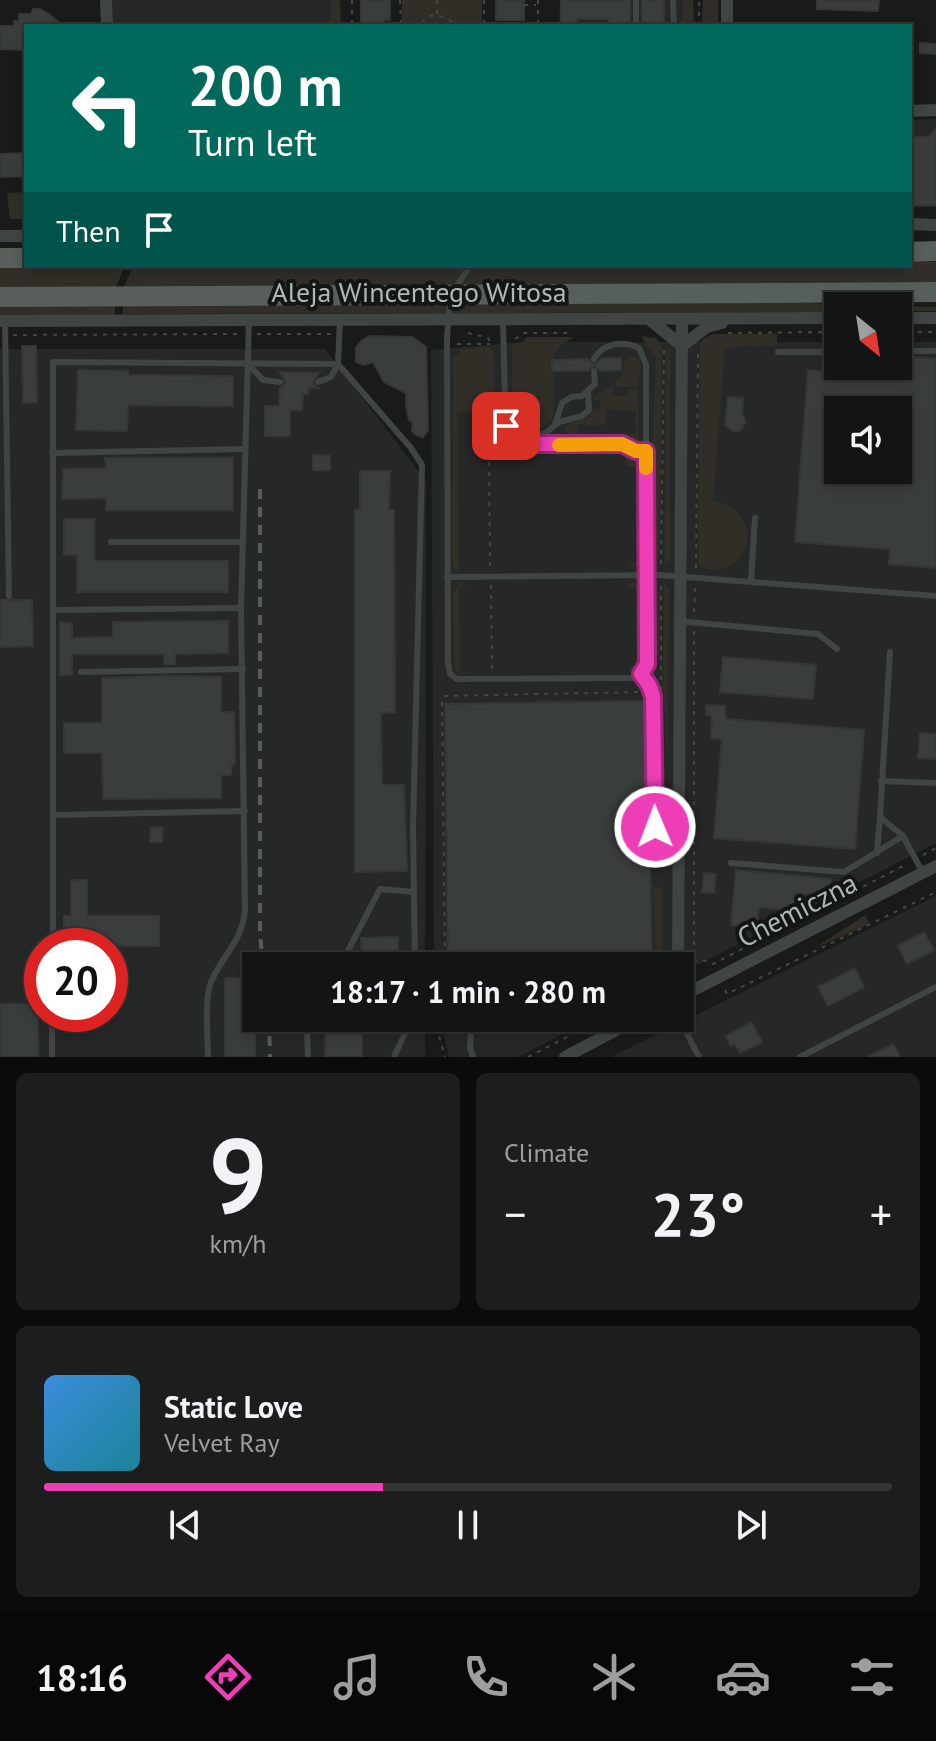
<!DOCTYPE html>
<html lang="en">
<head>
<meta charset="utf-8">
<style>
  body { margin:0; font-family:"PT Sans",sans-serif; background:#1c1d1d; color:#f1f3f6; height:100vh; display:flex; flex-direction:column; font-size:30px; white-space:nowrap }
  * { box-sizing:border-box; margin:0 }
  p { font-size:26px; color:#9d9ea0 }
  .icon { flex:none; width:44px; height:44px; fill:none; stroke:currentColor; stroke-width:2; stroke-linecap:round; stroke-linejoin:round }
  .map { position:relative; height:1057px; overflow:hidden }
  .panel { display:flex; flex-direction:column; gap:16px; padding:16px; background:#0a0b0b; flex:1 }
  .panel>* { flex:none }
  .banner { position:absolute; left:24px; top:24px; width:888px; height:244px; border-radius:0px; box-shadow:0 4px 12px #0003,0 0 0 2px #323334; background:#00695c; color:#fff; overflow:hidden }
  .needle { width:52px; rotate:150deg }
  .buttons { position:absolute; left:824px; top:292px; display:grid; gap:16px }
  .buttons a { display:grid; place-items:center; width:88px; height:88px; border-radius:0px; background:#131414; box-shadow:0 4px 12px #0003,0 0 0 2px #323334; font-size:40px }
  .speed { position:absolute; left:24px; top:928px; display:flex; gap:16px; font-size:40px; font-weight:700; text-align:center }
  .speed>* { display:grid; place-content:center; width:104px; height:104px; border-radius:50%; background:#131414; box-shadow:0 4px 12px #0003,0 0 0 2px #323334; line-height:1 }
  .speed .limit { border:12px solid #d22; background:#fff; color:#111 }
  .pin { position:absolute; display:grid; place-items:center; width:68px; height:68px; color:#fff; margin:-34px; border-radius:16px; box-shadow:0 4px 12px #0006 }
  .me { position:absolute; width:88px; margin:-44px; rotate:359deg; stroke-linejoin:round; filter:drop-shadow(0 0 6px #0008) }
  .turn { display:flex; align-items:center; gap:28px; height:168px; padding:0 32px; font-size:36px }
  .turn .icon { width:104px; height:104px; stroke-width:2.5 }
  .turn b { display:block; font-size:56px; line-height:68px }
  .then { display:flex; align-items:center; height:76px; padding:0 32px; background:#0003; gap:16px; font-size:30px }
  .big { font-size:60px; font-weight:800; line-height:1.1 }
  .panel .tile { flex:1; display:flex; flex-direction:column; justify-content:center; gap:12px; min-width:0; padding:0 28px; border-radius:12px; background:#1c1d1d }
  .panel .dial { align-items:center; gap:0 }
  .dial b { font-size:104px; line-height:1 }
  .song { display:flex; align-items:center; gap:24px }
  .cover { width:96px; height:96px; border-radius:12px; background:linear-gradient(135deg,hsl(210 70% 55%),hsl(190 70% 35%)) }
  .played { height:8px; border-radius:4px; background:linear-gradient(90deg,#ee3eb6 40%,#323334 40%) }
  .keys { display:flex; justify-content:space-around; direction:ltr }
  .heat { display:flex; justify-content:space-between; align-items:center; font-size:44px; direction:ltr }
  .panel .tiles { flex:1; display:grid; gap:16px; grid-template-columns:1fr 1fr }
  .tile:last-child { grid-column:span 2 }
  .trip { position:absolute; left:242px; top:952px; width:452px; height:80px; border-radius:0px; background:#131414; box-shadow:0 4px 12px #0003,0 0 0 2px #323334; font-weight:800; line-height:80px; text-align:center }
  .menu { display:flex; height:128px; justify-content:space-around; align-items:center; background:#080808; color:#9d9ea0 }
  .menu .icon { width:56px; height:56px }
  .menu .on { color:#ee3eb6 }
  .menu b { font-size:36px; color:#f1f3f6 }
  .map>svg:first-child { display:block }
  .built { fill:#252827; fill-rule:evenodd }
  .green { fill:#302e27 }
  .building { fill:#393d3b; stroke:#333736; stroke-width:2; fill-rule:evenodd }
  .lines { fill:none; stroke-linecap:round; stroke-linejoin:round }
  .path { stroke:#424945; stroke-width:2; stroke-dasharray:4 6; stroke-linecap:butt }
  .service { stroke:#3f4542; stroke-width:6 }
  .minor { stroke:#3f4542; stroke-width:12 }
  .primary { stroke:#565f5a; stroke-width:20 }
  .rail { stroke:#555d58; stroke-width:4; stroke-dasharray:10 8; stroke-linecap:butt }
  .route-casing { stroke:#9b2876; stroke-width:20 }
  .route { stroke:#ee3eb6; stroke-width:14 }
  .slow { stroke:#f59e0b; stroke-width:14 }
  .labels { text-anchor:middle; stroke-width:8; stroke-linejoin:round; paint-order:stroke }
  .street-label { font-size:28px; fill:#acbab1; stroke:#141615 }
</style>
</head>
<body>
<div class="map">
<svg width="936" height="1057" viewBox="0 0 936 1057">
  <rect width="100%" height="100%" fill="#191b1a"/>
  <g class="built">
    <path d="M110,0H331V26H111Z"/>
    <path d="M560,0H683V26H559Z"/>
    <path d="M936,119V207H910V120Z"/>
    <path d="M523,342H838V366H898V342H936V843L680,974V966H434L431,350ZM838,410H898V470H838Z"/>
    <path d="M0,349H325L426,481L425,966H256V1018H425V1057H0ZM42,946H110V1014H42Z"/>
    <path d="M936,896V1057H611L704,1011Z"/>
    <path d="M440,1018H593L518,1057H449Z"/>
  </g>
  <g class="green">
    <path d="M331,0H340L341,26H331Z"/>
    <rect x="402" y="0" width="80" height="26"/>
    <path d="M683,0H693L694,26H683Z"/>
    <path d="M703,0H718V26H702Z"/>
    <path d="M26,192V219H10L7,193Z"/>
    <path d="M910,262H936V282L124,287L133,266H910Z"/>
    <path d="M0,266H125L116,287L0,288Z"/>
    <path d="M772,302L936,307V311H898V306H838V312L123,314V304Z"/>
    <rect x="0" y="305" width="115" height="10"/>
    <path d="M713,334H777V346L725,347L713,501C768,508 752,585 700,567L698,560L700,345L703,339Z"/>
    <path d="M641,336L656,338L662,346L660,554L656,567L652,559L651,474L656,358Z"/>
    <path d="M527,337H574L560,345L553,356L554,416L542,429L532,431L519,425L512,404V344L523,342Z"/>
    <path d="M489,347L494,353L495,429L491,434H487L485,412L457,413L459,571H456L452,561L453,356L459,355L460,349Z"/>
    <path d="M670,348V559L664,568L666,351Z"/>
    <path d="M632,355C648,363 638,374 637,387H617L614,382L622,376L624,363Z"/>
    <path d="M612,384L614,396H627V389H638L639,443L631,441L627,436V434L636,433L635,411L606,410V425H578V435L587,437L568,436L564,430L565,424L585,419L593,409L600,408V400H593L594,397Z"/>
    <path d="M629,454L636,460L639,471L640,553L638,565L631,569L628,563L638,562L636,467L627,466V455Z"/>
    <path d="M630,581L639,586L641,595V663L633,672L630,671L629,666L639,665L638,588H628Z"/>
    <path d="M664,582L669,590L668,762L663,691Z"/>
    <path d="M459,583L469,584L459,586L460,671L469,672L467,674L457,672L454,665L453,592Z"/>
    <path d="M656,583L660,595L659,658H654L653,587Z"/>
    <path d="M658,704C668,751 664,810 663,859L656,861L653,831L659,830Z"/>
    <path d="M652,878L654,886L663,888V954H656Z"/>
    <path d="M865,915L870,924L815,948Z"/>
  </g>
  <g class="building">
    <path d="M361,0H390V20H384V26H361Z"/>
    <rect x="496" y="0" width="28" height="20"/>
    <path d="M561,0H630V26H609V19H577V26H561Z"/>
    <rect x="642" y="0" width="22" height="26"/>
    <path d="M817,0H879L878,11L817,9Z"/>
    <path d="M33,9H40L49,14L63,26H26V50L0,49V26H14V21H19V14H31Z"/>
    <path d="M920,43L936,44V54L920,53Z"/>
    <path d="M936,129V205H910V137H929Z"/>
    <path d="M25,153V176L0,177V154Z"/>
    <path d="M370,336L412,337L426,347L428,430L423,437L416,435L412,431L413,423L409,420L406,405V393L384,382L373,362L364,365L356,362V348L362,340Z"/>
    <path d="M22,346H36L37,402L23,403Z"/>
    <path d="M910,357L936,359V568L889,564L890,549L795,542L808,370L909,378ZM838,410H898V470H838Z"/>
    <path d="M602,358H621V370L600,371L594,365L588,371H552V360L588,359L594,365Z"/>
    <path d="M78,370L128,371V375L233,376V406L128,405L127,431L76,430Z"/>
    <path d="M280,372L319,373L312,382L318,388H308V394H303L302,410H290V436H265V406H279L280,388L286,383Z"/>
    <path d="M728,397L743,398L742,413L746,422L740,431H733L725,425Z"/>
    <path d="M313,455L330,456V470H313Z"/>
    <path d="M105,458H233V510H106V498L62,499L63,469L106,468Z"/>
    <path d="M360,471H390L389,510H394L395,712L381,713L382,785H404L407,871L355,872V510H360Z"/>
    <path d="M64,519H94V561H228V592H77V555H64Z"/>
    <path d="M0,600H32L33,646L0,647Z"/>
    <path d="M228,621V653L175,654V664H164V654H72V675H60V622L72,623V638L113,637V622Z"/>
    <path d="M723,657L816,665L813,699L720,692Z"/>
    <path d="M163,676L221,677V712H234L235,764H232L231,775H221V798L103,799L102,753H64V723H102V678Z"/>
    <path d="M647,701L652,966H448L445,704Z"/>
    <path d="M706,705L725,706L726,719L864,730L855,849L714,838L722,739L711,738L712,716L706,715Z"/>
    <path d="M920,733L936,734V759L918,758Z"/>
    <path d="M151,827L163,828L162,842H150Z"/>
    <path d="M736,870L831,879L829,896L796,893L794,911L759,907L757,927L731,925Z"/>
    <path d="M704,873L716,874L714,893L702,892Z"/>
    <path d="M71,880H87V916H159V946H64V916H71Z"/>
    <path d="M924,932L934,950L907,964L898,946Z"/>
    <path d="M398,937V966H362L361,938Z"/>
    <path d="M855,968L864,987L828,1006L818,987Z"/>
    <rect x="225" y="978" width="30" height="79"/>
    <rect x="0" y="1004" width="38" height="53"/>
    <path d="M751,1022L762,1042L740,1053L735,1044L731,1046L726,1036Z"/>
    <path d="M326,1023H362V1057H325Z"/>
    <path d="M893,1044L900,1057H868Z"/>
  </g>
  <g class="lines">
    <g class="path">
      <path d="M352,0V26"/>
      <path d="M400,0L401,25"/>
      <path d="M437,0V14"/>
      <path d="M484,0V26"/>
      <path d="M538,0V26"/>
      <path d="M524,5H536"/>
      <path d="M384,25L420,26C427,11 441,14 452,22V26"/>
      <path d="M699,26V0"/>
      <path d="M898,332H936"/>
      <path d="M468,333L488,338L492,346"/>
      <path d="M728,333L838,332"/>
      <path d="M257,334H331"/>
      <path d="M13,335L239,334"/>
      <path d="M515,339L524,333H573"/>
      <path d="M457,344H490"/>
      <path d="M489,452L490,567"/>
      <path d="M661,564L664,350"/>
      <path d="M696,568L698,351"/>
      <path d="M491,585L492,670"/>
      <path d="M661,586V692"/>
      <path d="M694,612L695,587"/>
      <path d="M694,631V962L702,960L713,964L907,864"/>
      <path d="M923,855L936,848"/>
      <path d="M445,966L442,701L445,696L639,692"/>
      <path d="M725,990L727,994L936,892"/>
      <path d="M444,1018L438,1033L445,1057"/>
      <path d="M528,1057L604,1018"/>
    </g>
    <g class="service">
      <path d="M636,0V26"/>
      <path d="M673,0L674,26"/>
      <path d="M454,290L470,266"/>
      <path d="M450,300L447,337L448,663L450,674L457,679L635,678L646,669V364L639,348C623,340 603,343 594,359"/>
      <path d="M503,320L506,444"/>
      <path d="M5,321L9,596"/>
      <path d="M340,321L338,364L411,448L422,465L413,827L415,966"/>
      <path d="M898,351H936"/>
      <path d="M778,352H838"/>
      <path d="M248,364L263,380L280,382"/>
      <path d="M318,382L331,377L338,364"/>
      <path d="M555,425L562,403L571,397L582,396L595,384L594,371"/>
      <path d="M506,426L535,444H622L636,451H646"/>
      <path d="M527,441L547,432L559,422L582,416L589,410L588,391"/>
      <path d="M52,453L245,449"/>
      <path d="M111,542H242"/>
      <path d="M447,577L660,575L936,596"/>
      <path d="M751,580L755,518"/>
      <path d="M53,610L241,608"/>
      <path d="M678,621L818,634L837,649"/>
      <path d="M890,652L880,817L903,836L923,873"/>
      <path d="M81,672L243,669"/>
      <path d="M641,674L653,696L655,827"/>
      <path d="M881,781L936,783"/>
      <path d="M54,815L245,811"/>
      <path d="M877,853L880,817"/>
      <path d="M731,863L844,872L903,836"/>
      <path d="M53,946V362L338,364"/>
      <path d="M340,966L380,889L414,892"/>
      <path d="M679,1018L699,1057"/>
      <path d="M52,1057V1014"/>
      <path d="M208,1057C208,1038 204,999 211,982C222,956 243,940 245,910L241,608L249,320"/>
      <path d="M308,1057L307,1028L312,1018"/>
      <path d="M394,1057L412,1018"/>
      <path d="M473,1057L470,1048L471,1031L487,1018"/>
      <path d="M800,1057L936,987"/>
    </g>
    <g class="minor">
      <path d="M106,0L107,26"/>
      <path d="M727,0V26"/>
      <path d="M910,111L936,110"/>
      <path d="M910,224L936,225"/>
      <path d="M0,236H26"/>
      <path d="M898,318H936"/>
      <path d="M649,319L682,346"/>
      <path d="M0,321L838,318"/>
      <path d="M682,346L707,327L722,323"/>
      <path d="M678,966L682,319"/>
      <path d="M680,997L936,866"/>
      <path d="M565,1057L639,1018"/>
    </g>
    <g class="primary">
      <path d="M910,252L936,251"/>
      <path d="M0,258H26"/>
      <path d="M0,297L936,292"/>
    </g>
    <g class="rail">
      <path d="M260,489V934L263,966"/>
      <path d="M269,1018L270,1057"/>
    </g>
  </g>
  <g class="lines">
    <defs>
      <path id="route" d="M506,426L535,444H622L636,451H646L647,664L641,674L649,685L653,696L655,827"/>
    </defs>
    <use href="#route" class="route-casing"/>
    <use href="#route" class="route"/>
    <path class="slow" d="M559,445L622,444L636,451H646V468"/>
  </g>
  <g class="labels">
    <g class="street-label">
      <text x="419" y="302">Aleja Wincentego Witosa</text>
      <text transform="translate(797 910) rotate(-27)" y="10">Chemiczna</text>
    </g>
  </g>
</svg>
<div class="buttons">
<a><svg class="needle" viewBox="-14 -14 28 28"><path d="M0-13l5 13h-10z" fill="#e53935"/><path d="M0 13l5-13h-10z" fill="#9d9ea0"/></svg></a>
<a><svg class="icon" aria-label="sound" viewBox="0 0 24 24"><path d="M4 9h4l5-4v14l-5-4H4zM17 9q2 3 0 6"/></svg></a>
</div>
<div class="speed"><div class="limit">20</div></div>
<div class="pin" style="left:506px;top:426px;background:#d93025"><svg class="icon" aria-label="arrive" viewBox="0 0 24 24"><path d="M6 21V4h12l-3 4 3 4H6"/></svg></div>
<svg class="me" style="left:655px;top:827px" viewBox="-20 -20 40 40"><circle r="17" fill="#ee3eb6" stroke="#fff" stroke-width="3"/><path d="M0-11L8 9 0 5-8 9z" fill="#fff"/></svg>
<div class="trip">18:17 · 1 min · 280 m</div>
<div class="banner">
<div class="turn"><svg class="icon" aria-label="left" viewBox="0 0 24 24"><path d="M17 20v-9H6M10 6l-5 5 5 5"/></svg><div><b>200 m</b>Turn left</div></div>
<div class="then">Then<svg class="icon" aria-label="arrive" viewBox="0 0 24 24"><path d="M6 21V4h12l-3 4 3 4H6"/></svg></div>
</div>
</div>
<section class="panel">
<div class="tiles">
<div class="tile dial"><b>9</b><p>km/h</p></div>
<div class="tile"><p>Climate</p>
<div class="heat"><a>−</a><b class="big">23°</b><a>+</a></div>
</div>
<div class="tile">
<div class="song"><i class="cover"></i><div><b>Static Love</b><p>Velvet Ray</p></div></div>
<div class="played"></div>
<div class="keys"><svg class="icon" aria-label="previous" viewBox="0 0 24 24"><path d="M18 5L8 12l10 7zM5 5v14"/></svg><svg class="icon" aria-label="pause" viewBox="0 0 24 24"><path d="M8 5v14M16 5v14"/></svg><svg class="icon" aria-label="next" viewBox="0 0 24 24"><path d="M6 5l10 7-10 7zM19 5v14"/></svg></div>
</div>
</div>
</section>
<nav class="menu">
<b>18:16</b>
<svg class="icon on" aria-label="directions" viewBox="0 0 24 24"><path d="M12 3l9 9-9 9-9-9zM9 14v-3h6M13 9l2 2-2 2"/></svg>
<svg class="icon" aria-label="music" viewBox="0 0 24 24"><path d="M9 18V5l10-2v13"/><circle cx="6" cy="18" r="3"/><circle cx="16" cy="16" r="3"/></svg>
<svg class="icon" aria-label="phone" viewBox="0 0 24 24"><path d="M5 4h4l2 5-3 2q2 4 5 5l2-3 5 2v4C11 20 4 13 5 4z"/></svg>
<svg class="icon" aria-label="climate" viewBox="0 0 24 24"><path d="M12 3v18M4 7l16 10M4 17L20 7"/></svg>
<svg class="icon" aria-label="car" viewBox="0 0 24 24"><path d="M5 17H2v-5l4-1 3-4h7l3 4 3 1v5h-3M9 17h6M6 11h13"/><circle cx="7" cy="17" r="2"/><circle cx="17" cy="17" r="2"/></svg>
<svg class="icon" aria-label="filters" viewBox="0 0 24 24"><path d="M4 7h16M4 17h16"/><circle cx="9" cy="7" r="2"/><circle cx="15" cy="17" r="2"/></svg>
</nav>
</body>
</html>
